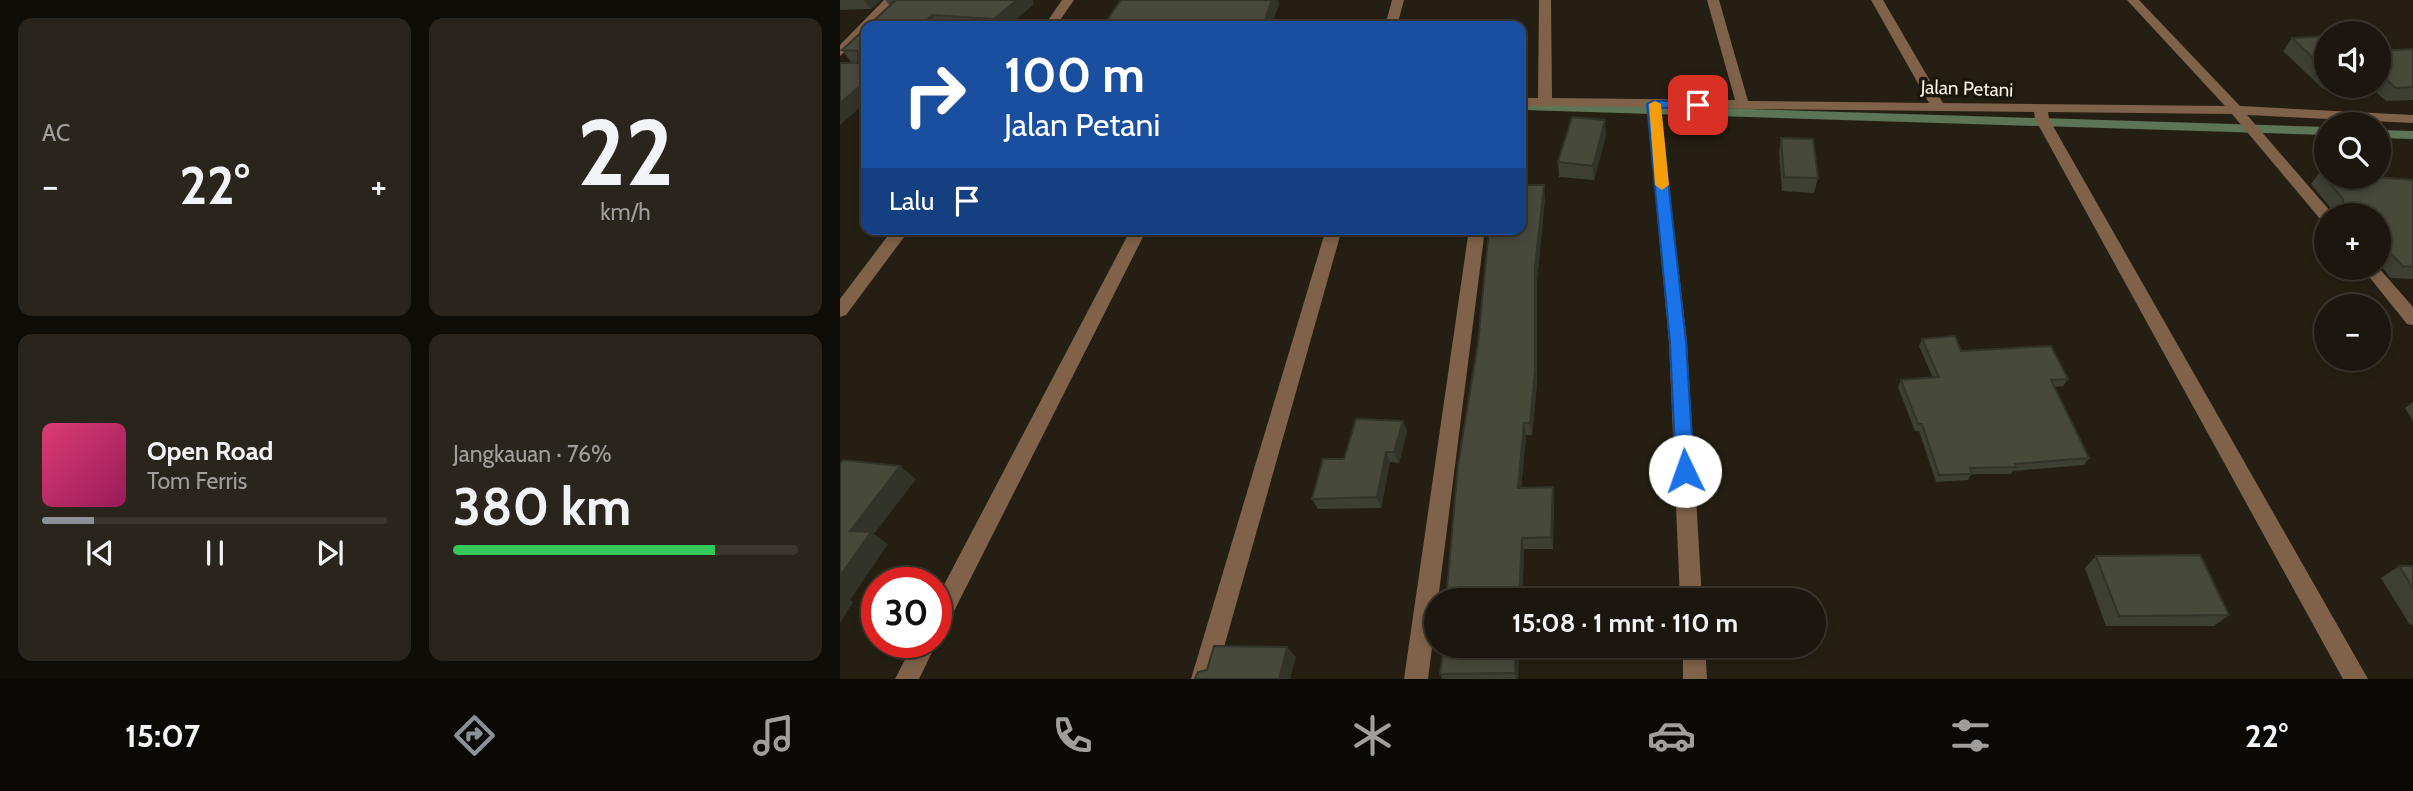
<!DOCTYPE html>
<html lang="id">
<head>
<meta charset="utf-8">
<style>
  body { margin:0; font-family:Cabin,sans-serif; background:#29241c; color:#f1f3f6; height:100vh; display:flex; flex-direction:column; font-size:26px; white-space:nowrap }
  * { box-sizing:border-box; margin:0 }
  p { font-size:23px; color:#a09f9e }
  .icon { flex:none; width:38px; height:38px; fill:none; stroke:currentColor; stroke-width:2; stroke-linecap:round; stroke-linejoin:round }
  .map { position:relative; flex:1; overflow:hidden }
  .side { display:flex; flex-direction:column; gap:18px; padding:18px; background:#0f0d08; width:840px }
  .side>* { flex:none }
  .hud { position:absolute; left:21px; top:21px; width:665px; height:214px; border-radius:14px; box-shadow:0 4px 10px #0003,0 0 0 2px #3a362e; background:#1a4fa0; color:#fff; overflow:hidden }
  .controls { position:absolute; left:1474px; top:21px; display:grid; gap:14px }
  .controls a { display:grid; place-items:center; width:77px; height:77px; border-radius:50%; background:#1c170e; box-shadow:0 4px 10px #0003,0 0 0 2px #3a362e; font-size:35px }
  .speed { position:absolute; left:21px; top:567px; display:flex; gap:14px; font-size:35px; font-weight:700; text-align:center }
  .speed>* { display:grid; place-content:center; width:91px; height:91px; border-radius:50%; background:#1c170e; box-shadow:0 4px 10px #0003,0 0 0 2px #3a362e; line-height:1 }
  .speed .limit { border:10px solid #d22; background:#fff; color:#111 }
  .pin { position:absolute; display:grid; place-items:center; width:60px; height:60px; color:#fff; margin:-30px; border-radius:14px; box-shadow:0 4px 10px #0006 }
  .me { position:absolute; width:77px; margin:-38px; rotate:357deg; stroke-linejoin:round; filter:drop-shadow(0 0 5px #0008) }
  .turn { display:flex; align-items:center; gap:24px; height:147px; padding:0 28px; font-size:32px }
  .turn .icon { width:91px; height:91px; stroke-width:2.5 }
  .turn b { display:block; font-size:49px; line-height:60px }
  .then { display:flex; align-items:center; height:66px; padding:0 28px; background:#0003; gap:14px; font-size:26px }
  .big { font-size:52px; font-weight:800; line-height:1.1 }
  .side .tile { flex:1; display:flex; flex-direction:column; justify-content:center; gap:10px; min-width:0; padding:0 24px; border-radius:14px; background:#29241c }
  .side .dial { align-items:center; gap:0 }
  .dial b { font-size:91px; line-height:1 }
  .song { display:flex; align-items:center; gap:21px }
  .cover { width:84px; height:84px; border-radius:10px; background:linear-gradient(135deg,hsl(340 70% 55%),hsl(330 70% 35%)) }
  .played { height:7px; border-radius:4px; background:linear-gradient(90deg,#8c9099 15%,#3a362e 15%) }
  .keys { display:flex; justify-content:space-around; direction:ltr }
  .heat { display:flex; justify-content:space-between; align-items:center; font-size:38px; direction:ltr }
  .charge { height:10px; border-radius:5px; background:linear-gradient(90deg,#34c759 76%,#3a362e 0) }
  .side .tiles { flex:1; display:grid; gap:18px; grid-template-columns:repeat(2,1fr) }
  .trip { position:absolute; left:584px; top:588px; width:402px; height:70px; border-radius:35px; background:#1c170e; box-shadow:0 4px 10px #0003,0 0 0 2px #3a362e; font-weight:800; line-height:70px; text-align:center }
  .tab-bar { display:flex; height:112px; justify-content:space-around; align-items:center; background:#0b0906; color:#a09f9e }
  .tab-bar .icon { width:49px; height:49px }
  .tab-bar .on { color:#8c9099 }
  .tab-bar b { font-size:32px; color:#f1f3f6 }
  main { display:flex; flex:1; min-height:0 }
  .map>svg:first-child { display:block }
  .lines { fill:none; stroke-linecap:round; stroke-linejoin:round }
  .stream { stroke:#5c7556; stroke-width:8 }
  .minor { fill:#7f6249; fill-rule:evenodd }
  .wall { fill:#3d3f33 }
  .shaded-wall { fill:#323329 }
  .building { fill:#47493b; stroke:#323329; stroke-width:2 }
  .route { fill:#1a73e8; stroke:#114b97; stroke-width:2 }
  .slow { fill:#f59e0b }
  .labels { text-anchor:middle; stroke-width:7; stroke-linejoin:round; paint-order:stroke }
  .far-street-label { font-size:19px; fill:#f6f2ea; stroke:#1b160a }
</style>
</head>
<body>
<main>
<section class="side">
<div class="tiles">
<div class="tile"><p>AC</p>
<div class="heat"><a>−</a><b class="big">22°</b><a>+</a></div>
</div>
<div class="tile dial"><b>22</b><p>km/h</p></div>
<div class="tile">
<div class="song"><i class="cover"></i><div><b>Open Road</b><p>Tom Ferris</p></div></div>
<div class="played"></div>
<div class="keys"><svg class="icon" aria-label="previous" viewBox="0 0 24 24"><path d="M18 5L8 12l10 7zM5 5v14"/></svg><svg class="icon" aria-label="pause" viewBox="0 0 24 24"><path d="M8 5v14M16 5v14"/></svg><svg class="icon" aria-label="next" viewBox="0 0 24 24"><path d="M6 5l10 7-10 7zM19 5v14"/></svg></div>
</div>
<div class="tile"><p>Jangkauan · 76%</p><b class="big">380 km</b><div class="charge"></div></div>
</div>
</section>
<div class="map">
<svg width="1573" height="679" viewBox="0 0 1573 679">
  <rect width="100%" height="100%" fill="#251f13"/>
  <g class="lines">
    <g class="stream">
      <path d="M681,106L1486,131"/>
      <path d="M1538,134L1573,135"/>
    </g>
    <g class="minor">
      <path d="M44,0H57L32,26H26V32L0,56V45Z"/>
      <path d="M222,0H234L216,26H204Z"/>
      <path d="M552,0H564L557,26H545Z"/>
      <path d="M699,0H711L712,98L895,100L867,0H879L908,101L1089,103L1031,0H1043L1103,103L1385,106L1287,0H1299L1400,106L1573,115V123L1407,115L1491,212L1493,215H1486V221L1481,220L1392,114L1208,112L1209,119L1528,679H1503L1195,119L1194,112L820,108L847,342L862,600H840L829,342L807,107L681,106V98H698Z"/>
      <path d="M53,229H70L6,315L0,317V299Z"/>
      <path d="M291,229H307L104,631L96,634V600Z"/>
      <path d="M486,229H502L375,679H351Z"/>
      <path d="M629,229H645L588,679H564Z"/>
      <path d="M1538,267L1573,307V325L1567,324L1522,268Z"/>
      <path d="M96,639L97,642L79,679H55L74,642H96Z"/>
      <path d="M843,646H865L867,679H843Z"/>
    </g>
  </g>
  <g class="wall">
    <path d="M0,0H41L31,9L0,10Z"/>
    <path d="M45,0H192L194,4L168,26H28L50,6Z"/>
    <path d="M439,4L431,26H263Z"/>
    <path d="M26,28V102L0,125V63H12L2,50Z"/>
    <path d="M1486,36V86H1538V51L1573,49V100L1546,101L1530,87L1483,89L1443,51L1452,38Z"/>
    <path d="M766,135L754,180L719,177L718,162Z"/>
    <path d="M941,138L978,178L974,193L942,191L939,153Z"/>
    <path d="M1480,172L1573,180V279L1551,278L1540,265H1538V215H1494L1493,211L1471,184Z"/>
    <path d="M705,198L697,281V384L692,435H686L681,488L713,487L714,499L713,549H684L682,600H606Z"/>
    <path d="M1082,339L1121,351L1228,379L1223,386L1214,387L1249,458L1244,465L1173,471L1171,474H1131L1128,480L1096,482L1079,431H1075L1058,387L1061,380L1093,378L1079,346Z"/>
    <path d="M1573,402V421L1565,408Z"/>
    <path d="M563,421L567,431L559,463L550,462L541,508L478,509L472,499L504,459Z"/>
    <path d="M1256,556L1389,615L1374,626H1266L1245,568Z"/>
    <path d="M1559,566H1573V624L1570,625L1541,578Z"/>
    <path d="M679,646L678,679H602L600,674Z"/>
  </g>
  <g class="shaded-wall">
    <path d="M24,0H41L31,9Z"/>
    <path d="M177,0H192L194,4L168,26H159L154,19Z"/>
    <path d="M432,0H438L439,4L431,26H425L424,22Z"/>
    <path d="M92,15L100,26H81Z"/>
    <path d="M26,81V102L0,125V103Z"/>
    <path d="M765,120L766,135L754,180L753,166Z"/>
    <path d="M704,185L705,198L697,281V384L692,435L690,423L695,267Z"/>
    <path d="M563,421L567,431L559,463L554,452Z"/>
    <path d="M684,423L686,435L680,500L678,488Z"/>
    <path d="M546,452L550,462L541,508L537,497Z"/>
    <path d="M60,466L76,479L34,534L48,544L10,600L13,602L0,623V576L10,531Z"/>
    <path d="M713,487L714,499L713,549L711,537Z"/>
    <path d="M682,538L684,549L682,600H679Z"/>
    <path d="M676,646H679L678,679H676L675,673Z"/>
    <path d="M447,647L456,657L450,679H439Z"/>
  </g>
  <g class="building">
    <path d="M56,0H177L154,19L92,15L81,26H28Z"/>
    <path d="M281,0H432L424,22H418L416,26H263Z"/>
    <path d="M26,28V81L0,103V63H18V51L2,50Z"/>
    <path d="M1486,36V70L1452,38Z"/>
    <path d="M1573,49V87L1556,88L1540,74H1538V51Z"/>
    <path d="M732,117L765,120L753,166L718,162Z"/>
    <path d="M941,138L973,139L978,178L944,177Z"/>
    <path d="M1480,172L1486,173V177H1534L1573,180V267L1563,266L1551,254L1538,253V215H1510L1504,206L1503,199Z"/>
    <path d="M681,185H704L695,267V371L690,423H684L678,488L713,487L711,537L682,538L679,600H606L618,465L638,343L649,229H681Z"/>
    <path d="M1115,336L1121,351L1211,346L1228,379L1211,380L1249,458L1175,464L1176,467L1130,468L1132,474L1099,475L1082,424H1078L1061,380L1099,377L1082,339Z"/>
    <path d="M516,419L563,421L554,452H546L537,497L472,499L483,459H504Z"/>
    <path d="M3,460L60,466L10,531L31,532L0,576V464Z"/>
    <path d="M1360,555L1389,615L1279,616L1256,556Z"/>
    <path d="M1559,566H1573V588Z"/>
    <path d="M374,646L447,647L439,679H355L358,672L367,670Z"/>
    <path d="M604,646H676L675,673L600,674Z"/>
  </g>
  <path class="route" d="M858,101L864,105L863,107L820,108L846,342L854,471L845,479L836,471L830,342L807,104L813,101Z"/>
  <path class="slow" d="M815,101L821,104L829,185L822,190L815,185L809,104Z"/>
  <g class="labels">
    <g class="far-street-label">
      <text transform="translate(1127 88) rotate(2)" y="7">Jalan Petani</text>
    </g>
  </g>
</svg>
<div class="controls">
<a><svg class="icon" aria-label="sound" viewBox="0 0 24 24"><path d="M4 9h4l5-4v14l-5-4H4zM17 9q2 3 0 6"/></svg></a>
<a><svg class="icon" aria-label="search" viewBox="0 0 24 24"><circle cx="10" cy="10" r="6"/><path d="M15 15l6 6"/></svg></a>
<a>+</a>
<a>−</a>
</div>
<div class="speed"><div class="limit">30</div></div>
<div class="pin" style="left:858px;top:105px;background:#d93025"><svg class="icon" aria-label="arrive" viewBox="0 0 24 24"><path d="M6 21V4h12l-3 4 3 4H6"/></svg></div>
<svg class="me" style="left:845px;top:471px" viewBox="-20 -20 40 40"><circle r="19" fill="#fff"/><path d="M0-13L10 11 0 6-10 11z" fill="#1a73e8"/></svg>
<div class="trip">15:08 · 1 mnt · 110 m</div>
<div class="hud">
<div class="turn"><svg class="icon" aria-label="right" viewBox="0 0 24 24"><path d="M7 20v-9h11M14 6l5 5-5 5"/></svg><div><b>100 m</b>Jalan Petani</div></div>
<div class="then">Lalu<svg class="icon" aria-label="arrive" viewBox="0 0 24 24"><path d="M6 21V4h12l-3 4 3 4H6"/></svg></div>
</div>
</div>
</main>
<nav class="tab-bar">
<b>15:07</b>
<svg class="icon on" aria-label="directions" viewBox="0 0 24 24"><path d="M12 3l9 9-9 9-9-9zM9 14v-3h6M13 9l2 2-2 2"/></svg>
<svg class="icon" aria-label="music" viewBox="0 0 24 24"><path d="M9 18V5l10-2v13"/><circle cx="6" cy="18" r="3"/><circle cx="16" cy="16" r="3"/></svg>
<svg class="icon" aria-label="phone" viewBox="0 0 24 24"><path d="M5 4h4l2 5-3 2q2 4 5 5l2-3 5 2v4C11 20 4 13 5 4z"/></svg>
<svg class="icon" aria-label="climate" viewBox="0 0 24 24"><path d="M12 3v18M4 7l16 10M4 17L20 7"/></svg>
<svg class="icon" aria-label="car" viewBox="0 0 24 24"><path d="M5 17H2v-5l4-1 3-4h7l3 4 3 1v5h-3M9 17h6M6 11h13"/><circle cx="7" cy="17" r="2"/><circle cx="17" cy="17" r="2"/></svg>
<svg class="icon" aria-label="filters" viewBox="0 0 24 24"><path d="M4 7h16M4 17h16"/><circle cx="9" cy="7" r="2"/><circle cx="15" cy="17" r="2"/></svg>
<b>22°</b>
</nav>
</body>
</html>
